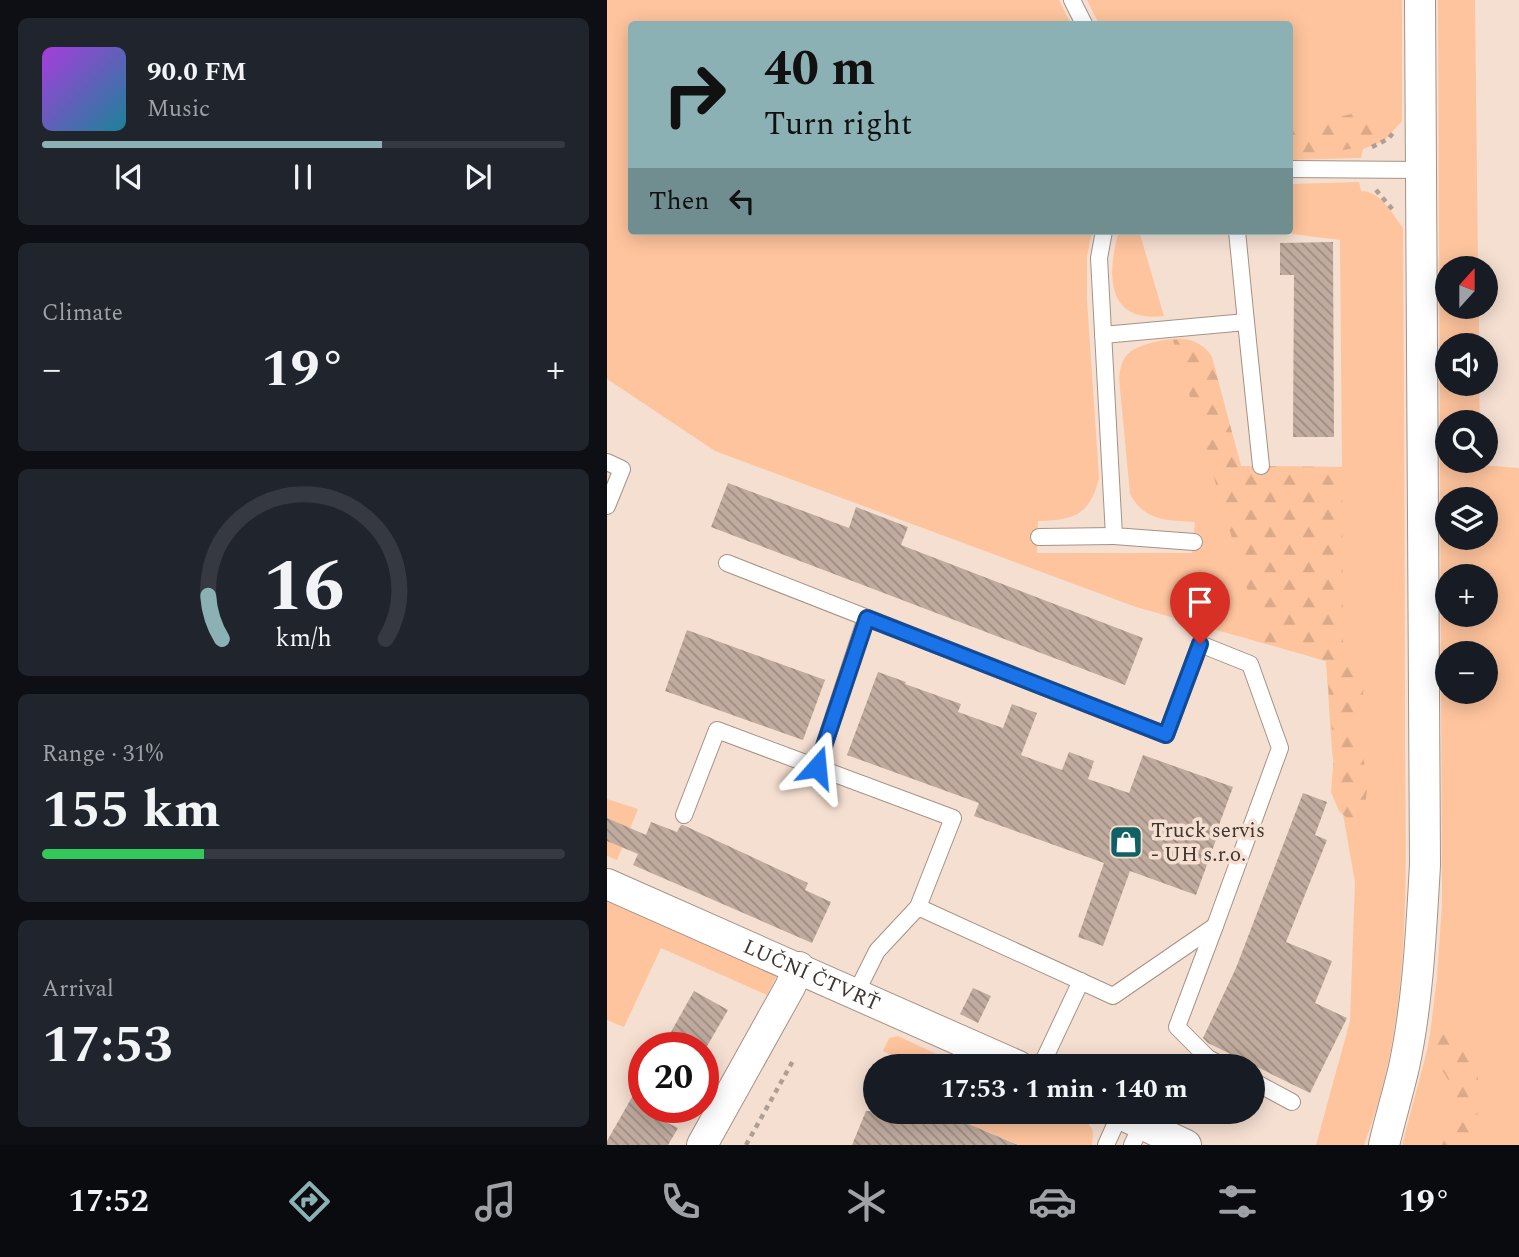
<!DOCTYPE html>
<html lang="en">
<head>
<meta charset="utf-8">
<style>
  body { margin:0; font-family:Spectral,serif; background:#20242c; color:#f1f3f6; height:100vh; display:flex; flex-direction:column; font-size:26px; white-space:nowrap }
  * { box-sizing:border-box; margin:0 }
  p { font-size:23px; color:#9ea1a6 }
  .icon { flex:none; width:38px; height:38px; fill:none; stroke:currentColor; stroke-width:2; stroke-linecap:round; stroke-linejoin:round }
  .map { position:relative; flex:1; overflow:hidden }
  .panel { display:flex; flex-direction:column; gap:18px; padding:18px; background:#0d0f14; width:607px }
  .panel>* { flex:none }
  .hud { position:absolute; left:21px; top:21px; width:665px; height:214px; border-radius:7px; box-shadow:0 4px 18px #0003; background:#8cb1b5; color:#111; overflow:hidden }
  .needle { width:46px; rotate:21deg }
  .fabs { position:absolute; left:828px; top:256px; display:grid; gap:14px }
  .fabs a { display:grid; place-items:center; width:63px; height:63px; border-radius:50%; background:#171b24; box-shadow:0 4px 18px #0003; font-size:35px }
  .speed { position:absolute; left:21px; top:1032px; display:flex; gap:14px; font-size:35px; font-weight:700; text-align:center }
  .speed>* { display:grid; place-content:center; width:91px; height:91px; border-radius:50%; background:#171b24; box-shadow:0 4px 18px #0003; line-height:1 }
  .speed .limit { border:10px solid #d22; background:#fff; color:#111 }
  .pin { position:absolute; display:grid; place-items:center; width:60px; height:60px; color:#fff; margin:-72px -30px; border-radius:50% 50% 50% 0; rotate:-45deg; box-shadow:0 0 7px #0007 }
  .pin .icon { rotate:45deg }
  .me { position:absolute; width:77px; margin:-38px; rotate:18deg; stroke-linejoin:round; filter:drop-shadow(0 0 5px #0008) }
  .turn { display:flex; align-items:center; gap:24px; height:147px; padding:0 21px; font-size:32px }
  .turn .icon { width:91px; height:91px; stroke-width:2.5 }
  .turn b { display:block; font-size:49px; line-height:60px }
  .then { display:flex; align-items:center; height:66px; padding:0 21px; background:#0003; gap:14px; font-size:26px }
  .big { font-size:52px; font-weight:700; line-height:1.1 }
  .panel .card { flex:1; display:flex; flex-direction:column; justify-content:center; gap:10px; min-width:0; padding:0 24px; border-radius:10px; background:#20242c }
  .panel .dial { align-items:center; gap:0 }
  .dial svg { height:182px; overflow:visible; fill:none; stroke:#363941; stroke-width:7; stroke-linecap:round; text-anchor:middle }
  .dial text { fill:#f1f3f6; stroke:none }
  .song { display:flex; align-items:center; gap:21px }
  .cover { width:84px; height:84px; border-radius:10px; background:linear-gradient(135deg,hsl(280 70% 55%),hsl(190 70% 35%)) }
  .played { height:7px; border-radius:4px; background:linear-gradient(90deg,#8cb1b5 65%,#363941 65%) }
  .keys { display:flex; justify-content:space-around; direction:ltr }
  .heat { display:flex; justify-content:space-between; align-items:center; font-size:38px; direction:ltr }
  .charge { height:10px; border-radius:5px; background:linear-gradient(90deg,#34c759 31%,#363941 0) }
  .trip { position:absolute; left:256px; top:1054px; width:402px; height:70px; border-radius:35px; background:#171b24; box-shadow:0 4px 18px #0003; font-weight:700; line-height:70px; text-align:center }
  .tabs { display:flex; height:112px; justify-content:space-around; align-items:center; background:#090b0e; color:#9ea1a6 }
  .tabs .icon { width:49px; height:49px }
  .tabs .active { color:#8cb1b5 }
  .tabs b { font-size:32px; color:#f1f3f6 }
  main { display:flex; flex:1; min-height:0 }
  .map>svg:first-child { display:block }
  .green { fill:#fec49d; fill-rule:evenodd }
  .forest { fill:url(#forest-firs) }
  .building { fill:url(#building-back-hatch) }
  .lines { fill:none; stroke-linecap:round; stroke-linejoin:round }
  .lane-casing { stroke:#a69285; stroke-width:18 }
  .street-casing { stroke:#a69285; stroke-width:32 }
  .path { stroke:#af9e93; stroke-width:4.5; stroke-dasharray:5 5; stroke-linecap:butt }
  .lane { stroke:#fff; stroke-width:16 }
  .street { stroke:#fff; stroke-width:30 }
  .route-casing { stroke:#114b97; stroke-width:18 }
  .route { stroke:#1a73e8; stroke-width:12 }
  .labels { text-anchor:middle; stroke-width:7; stroke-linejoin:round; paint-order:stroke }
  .poi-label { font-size:21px; fill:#3f3631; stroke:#f5dfd1; text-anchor:start }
  .street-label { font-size:21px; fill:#3f3631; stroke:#f5dfd1 }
</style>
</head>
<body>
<main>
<section class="panel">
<div class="card">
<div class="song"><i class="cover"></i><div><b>90.0 FM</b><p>Music</p></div></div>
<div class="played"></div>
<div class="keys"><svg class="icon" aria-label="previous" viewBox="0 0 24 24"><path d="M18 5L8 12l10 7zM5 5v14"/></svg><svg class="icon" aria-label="pause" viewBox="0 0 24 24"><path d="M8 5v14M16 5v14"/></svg><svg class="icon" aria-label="next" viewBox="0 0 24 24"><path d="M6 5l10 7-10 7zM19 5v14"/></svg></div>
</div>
<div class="card"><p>Climate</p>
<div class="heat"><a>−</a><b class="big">19°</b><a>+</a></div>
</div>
<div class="card dial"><svg viewBox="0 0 100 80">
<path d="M14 69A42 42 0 1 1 86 69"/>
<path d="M14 69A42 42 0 0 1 8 50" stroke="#8cb1b5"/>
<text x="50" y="56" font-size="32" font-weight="700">16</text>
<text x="50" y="72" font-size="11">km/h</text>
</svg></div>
<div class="card"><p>Range · 31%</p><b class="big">155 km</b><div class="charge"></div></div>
<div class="card"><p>Arrival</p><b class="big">17:53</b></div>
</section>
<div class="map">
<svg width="912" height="1145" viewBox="0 0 912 1145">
  <defs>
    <pattern id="forest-firs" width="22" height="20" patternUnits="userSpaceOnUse" patternTransform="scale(1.75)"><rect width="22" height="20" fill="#fec49d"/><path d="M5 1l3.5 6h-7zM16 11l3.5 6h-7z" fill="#dba988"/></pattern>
    <pattern id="building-back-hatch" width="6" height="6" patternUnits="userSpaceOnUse" patternTransform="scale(1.75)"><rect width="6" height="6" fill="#c0ab9e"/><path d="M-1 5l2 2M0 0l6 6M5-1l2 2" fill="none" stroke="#9d8c81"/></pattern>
  </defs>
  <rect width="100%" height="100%" fill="#f5dfd1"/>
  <g class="green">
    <path d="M0,0H452L464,24H24V231H485L480,257V300L492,478C483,516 466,520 431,521L430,553H585L588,522C560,520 538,522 523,494L512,378C513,369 515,358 523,352C536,343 567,336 583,340C591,342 596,347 602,352L634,466L735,467L733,240L660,231H682L683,184L752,182L754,191C773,191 785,213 796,228C797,394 798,560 798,726C798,865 808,1013 757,1145H709L743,1021L748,882L725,752L719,661L529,607L108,451L0,379Z"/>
    <path d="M480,0H795V121L777,141L756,149L754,158L683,160L682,24H492Z"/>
    <path d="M831,0H868L871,268H840V306H872V345H840V383H872L873,422H840V460H873L874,465L912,468V1145H795L822,1043L830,978L835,903ZM840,499H878V537H840ZM840,576H878V614H840ZM840,653H878V691H840Z"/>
    <path d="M512,231H532L557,316C498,323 500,273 512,231Z"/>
    <path d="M0,799L31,809L10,860L0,856Z"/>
    <path d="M0,896L171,973L160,995L54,948L17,1027L0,1020Z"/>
    <path d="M291,1036L355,1066H307L276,1051L282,1038Z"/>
    <path d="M361,1111C385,1111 474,1104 485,1129C487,1134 485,1140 485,1145H412L357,1122Z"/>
  </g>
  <g class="forest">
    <path d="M752,112L772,122L775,128L769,144L683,160V131L717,128L728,118Z"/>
    <path d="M566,340C582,338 596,343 605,357L634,466L735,467L736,646C745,649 751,655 755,664C760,677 753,714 753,730C753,762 768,781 754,816L741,819L732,811L724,792L727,754L719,661L656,642Z"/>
    <path d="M838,1021L853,1030L871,1069L870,1145H835L848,1113L842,1081L821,1047L824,1027Z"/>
  </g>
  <g class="building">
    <path d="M726,242L727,437H686L687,275H673V243Z"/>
    <path d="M121,483L242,528L249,507L301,527L294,545L536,638L518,685L104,527Z"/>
    <path d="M80,630L218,680L196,740L58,691Z"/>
    <path d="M271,672L299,682L298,684L354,704L351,712L396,728L405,704L430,713L414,755L455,770L462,752L487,761L481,779L522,793L536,755L626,787L612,825L614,826L589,895L523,871L496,946L471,937L497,863L367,816L372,803L240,755Z"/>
    <path d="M696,793L720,802L708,835L720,840L679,942L725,961L708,1003L740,1018L703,1093L601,1043L596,1038L629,968Z"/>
    <path d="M0,818L39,835L44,822L70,832L74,825H76L201,883L198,890L224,902L205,943L26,865L31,854L0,841Z"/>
    <path d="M366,988L384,996L371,1023L353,1014Z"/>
    <path d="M87,991L121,1010L99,1048H55Z"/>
    <path d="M37,1076V1108H65L57,1121L71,1128L61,1145H0V1141Z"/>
    <path d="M259,1111H331L411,1145H245Z"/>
  </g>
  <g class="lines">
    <defs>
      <g id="lane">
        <path d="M465,0L477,24"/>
        <path d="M682,169L814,170"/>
        <path d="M497,231L492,258L507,536L587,542"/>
        <path d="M630,231L639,322"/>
        <path d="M496,335L639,322L654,466"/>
        <path d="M0,462L15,469L0,506"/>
        <path d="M432,537L507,536"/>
        <path d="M120,563L559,735L593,644L643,664L673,748L608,926L506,996L311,907"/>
        <path d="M210,767L259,618"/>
        <path d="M77,815L110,730L346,818L311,907L270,951L249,993"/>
        <path d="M608,926L570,1027L601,1058L616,1066"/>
        <path d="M434,1066L474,981"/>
        <path d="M646,1081L685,1102"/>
        <path d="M499,1145L513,1114"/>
        <path d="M525,1145L535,1124"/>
      </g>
      <g id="street">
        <path id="s1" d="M0,884L411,1066"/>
        <path d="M507,1111L579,1145"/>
        <path d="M95,1145L183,987L192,967"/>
        <path d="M777,1145C783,1119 791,1093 797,1067C811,1001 814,933 818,865L813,0"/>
      </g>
    </defs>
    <use href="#lane" class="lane-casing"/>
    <use href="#street" class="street-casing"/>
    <g class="path">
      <path d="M765,147L781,139L787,132"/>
      <path d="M769,190L786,210"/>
      <path d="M465,1111L480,1119"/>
      <path d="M139,1145L187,1059"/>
    </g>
    <use href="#lane" class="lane"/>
    <use href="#street" class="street"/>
  </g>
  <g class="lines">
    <defs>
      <path id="route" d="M210,767L260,618L559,735L593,644"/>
    </defs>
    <use href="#route" class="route-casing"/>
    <use href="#route" class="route"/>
  </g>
  <defs>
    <symbol id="shop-square" viewBox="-11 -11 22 22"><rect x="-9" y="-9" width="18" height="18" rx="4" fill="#106165" stroke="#f5dfd1"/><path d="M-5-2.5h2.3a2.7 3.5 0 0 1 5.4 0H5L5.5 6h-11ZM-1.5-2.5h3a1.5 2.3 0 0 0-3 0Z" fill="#fff"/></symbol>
  </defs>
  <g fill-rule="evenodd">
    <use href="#shop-square" x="500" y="823" width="38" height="38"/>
  </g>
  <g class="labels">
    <g class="poi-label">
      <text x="544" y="837">Truck servis<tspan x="544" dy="24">- UH s.r.o.</tspan></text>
    </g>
    <g class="street-label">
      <text dy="7" stroke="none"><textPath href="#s1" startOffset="224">LUČNÍ ČTVRŤ</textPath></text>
    </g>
  </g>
</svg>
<div class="fabs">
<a><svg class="needle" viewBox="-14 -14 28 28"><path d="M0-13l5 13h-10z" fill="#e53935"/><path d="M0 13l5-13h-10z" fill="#9ea1a6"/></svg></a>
<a><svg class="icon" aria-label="sound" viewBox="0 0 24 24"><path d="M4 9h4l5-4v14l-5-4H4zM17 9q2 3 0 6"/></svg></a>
<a><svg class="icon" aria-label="search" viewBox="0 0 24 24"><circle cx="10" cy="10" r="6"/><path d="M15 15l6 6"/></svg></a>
<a><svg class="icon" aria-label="layers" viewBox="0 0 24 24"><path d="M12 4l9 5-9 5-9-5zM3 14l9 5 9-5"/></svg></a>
<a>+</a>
<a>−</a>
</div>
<div class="speed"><div class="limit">20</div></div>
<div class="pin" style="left:593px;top:644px;background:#d93025"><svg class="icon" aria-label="arrive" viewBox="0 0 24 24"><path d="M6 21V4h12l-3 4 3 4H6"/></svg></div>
<svg class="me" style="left:210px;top:767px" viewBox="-20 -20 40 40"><path d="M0-17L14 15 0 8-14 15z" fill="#1a73e8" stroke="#fff" stroke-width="4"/></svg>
<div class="trip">17:53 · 1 min · 140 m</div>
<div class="hud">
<div class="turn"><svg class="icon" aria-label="right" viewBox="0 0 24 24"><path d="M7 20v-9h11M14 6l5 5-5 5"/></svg><div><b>40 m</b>Turn right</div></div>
<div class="then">Then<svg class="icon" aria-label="left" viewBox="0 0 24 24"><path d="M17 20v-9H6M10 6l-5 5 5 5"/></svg></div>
</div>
</div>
</main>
<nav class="tabs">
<b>17:52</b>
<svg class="icon active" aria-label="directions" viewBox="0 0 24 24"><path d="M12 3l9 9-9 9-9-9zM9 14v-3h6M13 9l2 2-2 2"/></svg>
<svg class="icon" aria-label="music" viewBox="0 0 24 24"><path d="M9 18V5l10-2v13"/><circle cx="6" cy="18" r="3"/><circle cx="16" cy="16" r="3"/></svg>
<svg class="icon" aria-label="phone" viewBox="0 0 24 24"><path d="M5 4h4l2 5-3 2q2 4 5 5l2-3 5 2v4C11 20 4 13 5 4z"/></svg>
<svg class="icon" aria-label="climate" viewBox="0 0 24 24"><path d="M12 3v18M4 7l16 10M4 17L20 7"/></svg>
<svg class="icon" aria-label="car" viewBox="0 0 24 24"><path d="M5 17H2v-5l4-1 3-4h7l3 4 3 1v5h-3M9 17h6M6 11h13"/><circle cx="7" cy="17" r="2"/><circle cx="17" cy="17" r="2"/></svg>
<svg class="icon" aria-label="filters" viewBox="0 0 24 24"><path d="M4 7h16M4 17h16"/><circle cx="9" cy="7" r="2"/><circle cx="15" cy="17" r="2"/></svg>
<b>19°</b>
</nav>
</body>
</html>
